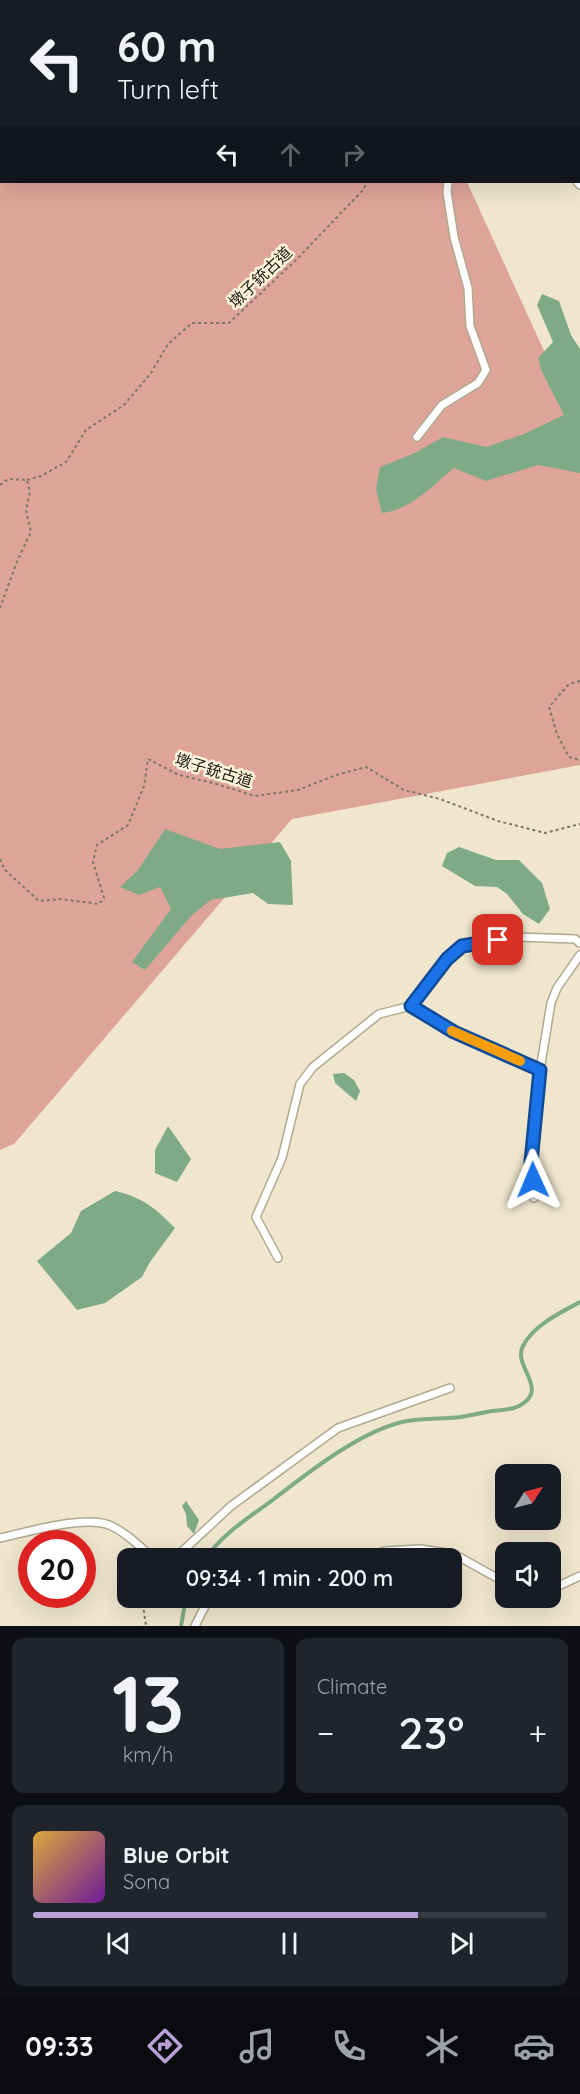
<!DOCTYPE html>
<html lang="en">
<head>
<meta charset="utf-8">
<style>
  body { margin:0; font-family:Quicksand,"Noto Sans TC",sans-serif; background:#20242c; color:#f1f3f6; height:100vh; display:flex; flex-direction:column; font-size:22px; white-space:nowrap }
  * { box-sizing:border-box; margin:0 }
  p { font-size:20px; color:#9ea1a6 }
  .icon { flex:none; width:33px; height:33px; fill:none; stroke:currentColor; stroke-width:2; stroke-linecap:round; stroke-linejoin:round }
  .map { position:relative; height:1626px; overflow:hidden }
  .panel { display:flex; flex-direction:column; gap:12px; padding:12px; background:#0d0f14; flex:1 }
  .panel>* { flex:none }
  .guide { position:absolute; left:0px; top:0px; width:580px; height:183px; box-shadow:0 6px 24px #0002; background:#171b24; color:#f1f3f6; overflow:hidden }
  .needle { width:39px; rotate:54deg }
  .tools { position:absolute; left:495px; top:1464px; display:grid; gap:12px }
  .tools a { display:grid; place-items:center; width:66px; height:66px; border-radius:12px; background:#171b24; box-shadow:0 6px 24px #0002; font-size:30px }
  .speed { position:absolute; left:18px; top:1530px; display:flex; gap:12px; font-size:30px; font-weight:700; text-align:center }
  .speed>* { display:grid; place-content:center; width:78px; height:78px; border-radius:50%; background:#171b24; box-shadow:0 6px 24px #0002; line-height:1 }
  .speed .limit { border:9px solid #d22; background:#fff; color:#111 }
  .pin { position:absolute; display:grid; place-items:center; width:51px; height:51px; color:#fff; margin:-26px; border-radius:12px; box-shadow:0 3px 9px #0006 }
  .me { position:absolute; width:66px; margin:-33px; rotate:359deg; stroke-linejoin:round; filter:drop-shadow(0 0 4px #0008) }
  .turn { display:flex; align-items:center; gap:21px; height:126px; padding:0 18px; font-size:27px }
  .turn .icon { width:78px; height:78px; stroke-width:2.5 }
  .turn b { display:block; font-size:42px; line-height:51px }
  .lanes { display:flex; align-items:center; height:57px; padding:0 18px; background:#0003; justify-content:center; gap:30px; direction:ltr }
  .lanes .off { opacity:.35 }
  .big { font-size:45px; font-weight:600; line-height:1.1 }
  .panel .widget { flex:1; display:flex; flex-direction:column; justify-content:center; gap:9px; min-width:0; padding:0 21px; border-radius:12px; background:#20242c }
  .panel .dial { align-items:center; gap:0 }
  .dial b { font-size:78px; line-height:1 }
  .song { display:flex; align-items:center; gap:18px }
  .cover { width:72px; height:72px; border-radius:9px; background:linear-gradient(135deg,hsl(40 70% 55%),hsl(280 70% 35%)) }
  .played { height:6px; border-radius:3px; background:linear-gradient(90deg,#b9a1d8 75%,#363941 75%) }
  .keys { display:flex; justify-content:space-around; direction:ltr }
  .heat { display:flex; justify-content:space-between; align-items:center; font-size:33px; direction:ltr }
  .panel .tiles { flex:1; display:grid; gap:12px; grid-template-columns:1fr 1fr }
  .widget:last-child { grid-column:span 2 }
  .trip { position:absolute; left:117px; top:1548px; width:345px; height:60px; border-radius:12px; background:#171b24; box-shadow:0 6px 24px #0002; font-weight:600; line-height:60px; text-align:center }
  .menu { display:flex; height:96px; justify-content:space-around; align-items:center; background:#090b0e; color:#9ea1a6 }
  .menu .icon { width:42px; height:42px }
  .menu .active { color:#b9a1d8 }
  .menu b { font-size:27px; color:#f1f3f6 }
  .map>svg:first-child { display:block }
  .forest { fill:#dfa499 }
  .water { fill:#7eab86 }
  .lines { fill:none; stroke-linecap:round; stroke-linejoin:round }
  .stream { stroke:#7eab86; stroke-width:4 }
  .lane-casing { stroke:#b1a991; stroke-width:10 }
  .path { stroke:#7d7767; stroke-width:2; stroke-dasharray:3 3; stroke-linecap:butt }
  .lane { stroke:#fff; stroke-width:7 }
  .route-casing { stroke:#114b97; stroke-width:15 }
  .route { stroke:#1a73e8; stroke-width:10 }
  .slow { stroke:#f59e0b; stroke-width:10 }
  .labels { text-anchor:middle; stroke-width:5; stroke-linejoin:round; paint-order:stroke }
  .street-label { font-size:16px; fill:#1d1a11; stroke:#fdf4db }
</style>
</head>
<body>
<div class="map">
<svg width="580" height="1626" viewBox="0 0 580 1626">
  <rect width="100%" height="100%" fill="#f0e6ce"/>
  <path class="forest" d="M0,0H580V30L579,2H2V182H467L576,421L580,425V765L292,819L14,1144L0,1150Z"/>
  <g class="water">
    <path d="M542,294L559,301L571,335L580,349V473L538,465L486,481L454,468C432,486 411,510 382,513L376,489L380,467L415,453L443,437L486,447L524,434L564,415L542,372L538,358L553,342L537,305Z"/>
    <path d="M165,829L220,849L280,842L291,861L293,905L268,904L253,893L211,900L192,915L145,970L132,962L171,909L160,887L139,895L120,887L138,870Z"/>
    <path d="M459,847L496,860H519L542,883L550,909L539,924L523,914L507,894L497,887L475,886L442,866L447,853Z"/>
    <path d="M344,1073L354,1080L360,1091L356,1101L335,1083L333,1074Z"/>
    <path d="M168,1126L191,1159L177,1182L155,1173V1150Z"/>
    <path d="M115,1191C144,1198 155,1208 175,1228L150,1262L142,1277L105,1303L77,1310L37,1261L71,1233L81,1211Z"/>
    <path d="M186,1501L199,1520L194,1534L187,1526L186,1514L182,1506Z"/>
  </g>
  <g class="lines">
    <g class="stream">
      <path d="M206,1558C223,1533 250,1517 274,1499C309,1472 363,1429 407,1421C425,1418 443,1419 461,1417C471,1415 482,1413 492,1411C501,1410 511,1410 519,1406C551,1389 512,1367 523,1346C533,1326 561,1312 580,1302"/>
      <path d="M181,1626L186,1598"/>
    </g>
    <defs>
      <g id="lane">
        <path d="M577,182L580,185"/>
        <path d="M417,437L442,405L478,383L486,370L470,326L468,288L454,237L447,192L448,182"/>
        <path d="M411,1006L454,1032L540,1070"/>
        <path d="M534,1198L531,1162L540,1070L551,1003L557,988L580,955"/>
        <path d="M278,1258L256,1217L282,1158L300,1084L313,1067L379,1014L411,1006L447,959L462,946L516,937L575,939L580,943"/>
        <path d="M0,1538C28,1532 83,1515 109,1525C126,1532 140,1547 153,1558"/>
        <path d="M175,1558L231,1506L338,1428L450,1388"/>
        <path d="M363,1558L385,1551L420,1549L454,1554L506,1583"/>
        <path d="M550,1590L580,1576"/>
        <path d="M203,1598C216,1604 232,1600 246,1598"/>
        <path d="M195,1626L208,1600"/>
      </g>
    </defs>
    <use href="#lane" class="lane-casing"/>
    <g class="path">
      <path d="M542,2L543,0"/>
      <path d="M0,75L2,88"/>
      <path d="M0,108L2,103"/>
      <path d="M27,480L41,476L66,462L86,430L124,405L151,373L168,344L192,323H229L296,260L363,190L367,182"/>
      <path d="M0,485L8,479L27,480L30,492L26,510L31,532L18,559L0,608"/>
      <path d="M580,681L569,684L549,707L557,734L569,757L580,760"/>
      <path d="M0,859L4,869L39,901L61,899L99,904L104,898L93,862L97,845L128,825L144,786L148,759L179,775L213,783L255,796L298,790L336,775L366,767L404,790L440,799L498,821L545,833L580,824"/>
      <path d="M142,1598L146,1626"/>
    </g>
    <use href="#lane" class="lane"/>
  </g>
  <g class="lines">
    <defs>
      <path id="route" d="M498,940L462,946L447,959L411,1006L454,1032L540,1070L531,1162L533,1180"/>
    </defs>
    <use href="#route" class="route-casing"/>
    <use href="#route" class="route"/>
    <path class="slow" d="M452,1031L520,1061"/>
  </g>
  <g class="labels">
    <g class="street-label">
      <text transform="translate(260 277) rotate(-44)" y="6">墩子銃古道</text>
      <text transform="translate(214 770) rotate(17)" y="6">墩子銃古道</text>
    </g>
  </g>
</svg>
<div class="tools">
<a><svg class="needle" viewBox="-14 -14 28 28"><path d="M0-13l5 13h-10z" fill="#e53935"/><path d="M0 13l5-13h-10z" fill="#9ea1a6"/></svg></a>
<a><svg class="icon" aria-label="sound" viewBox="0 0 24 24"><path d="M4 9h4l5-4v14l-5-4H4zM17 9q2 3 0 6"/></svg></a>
</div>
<div class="speed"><div class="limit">20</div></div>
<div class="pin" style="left:498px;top:940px;background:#d93025"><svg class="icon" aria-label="arrive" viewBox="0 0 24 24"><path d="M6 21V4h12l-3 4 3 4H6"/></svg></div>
<svg class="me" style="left:533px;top:1180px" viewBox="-20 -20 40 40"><path d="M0-17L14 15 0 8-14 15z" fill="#1a73e8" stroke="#fff" stroke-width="4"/></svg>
<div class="trip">09:34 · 1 min · 200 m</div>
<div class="guide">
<div class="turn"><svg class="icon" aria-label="left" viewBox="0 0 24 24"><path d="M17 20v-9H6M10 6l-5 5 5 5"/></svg><div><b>60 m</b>Turn left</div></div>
<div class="lanes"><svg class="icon" aria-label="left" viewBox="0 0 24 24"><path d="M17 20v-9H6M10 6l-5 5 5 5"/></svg><svg class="icon off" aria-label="ahead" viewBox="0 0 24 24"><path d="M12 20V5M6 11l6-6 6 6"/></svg><svg class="icon off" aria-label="right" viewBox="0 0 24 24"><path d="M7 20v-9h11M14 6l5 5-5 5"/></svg></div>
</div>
</div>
<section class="panel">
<div class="tiles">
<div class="widget dial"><b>13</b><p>km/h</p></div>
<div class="widget"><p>Climate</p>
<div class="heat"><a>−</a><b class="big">23°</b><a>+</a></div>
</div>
<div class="widget">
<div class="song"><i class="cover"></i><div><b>Blue Orbit</b><p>Sona</p></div></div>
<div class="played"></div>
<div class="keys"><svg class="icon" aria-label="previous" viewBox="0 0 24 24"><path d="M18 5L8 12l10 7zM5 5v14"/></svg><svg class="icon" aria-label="pause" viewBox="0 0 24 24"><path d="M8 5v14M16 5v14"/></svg><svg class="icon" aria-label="next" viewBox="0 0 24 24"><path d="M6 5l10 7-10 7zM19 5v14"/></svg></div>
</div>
</div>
</section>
<nav class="menu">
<b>09:33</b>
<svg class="icon active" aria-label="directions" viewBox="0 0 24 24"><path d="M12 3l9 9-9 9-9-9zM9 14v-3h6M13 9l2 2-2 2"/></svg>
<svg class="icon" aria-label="music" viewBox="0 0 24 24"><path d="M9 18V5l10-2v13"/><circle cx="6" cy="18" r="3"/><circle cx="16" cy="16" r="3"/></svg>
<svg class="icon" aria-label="phone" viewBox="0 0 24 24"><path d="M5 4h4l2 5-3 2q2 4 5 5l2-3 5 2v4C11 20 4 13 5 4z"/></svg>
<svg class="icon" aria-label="climate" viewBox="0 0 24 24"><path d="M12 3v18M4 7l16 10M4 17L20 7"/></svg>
<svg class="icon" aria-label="car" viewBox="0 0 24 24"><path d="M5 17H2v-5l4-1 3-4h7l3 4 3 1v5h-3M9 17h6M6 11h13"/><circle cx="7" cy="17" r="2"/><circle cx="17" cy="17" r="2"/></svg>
</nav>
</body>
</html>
